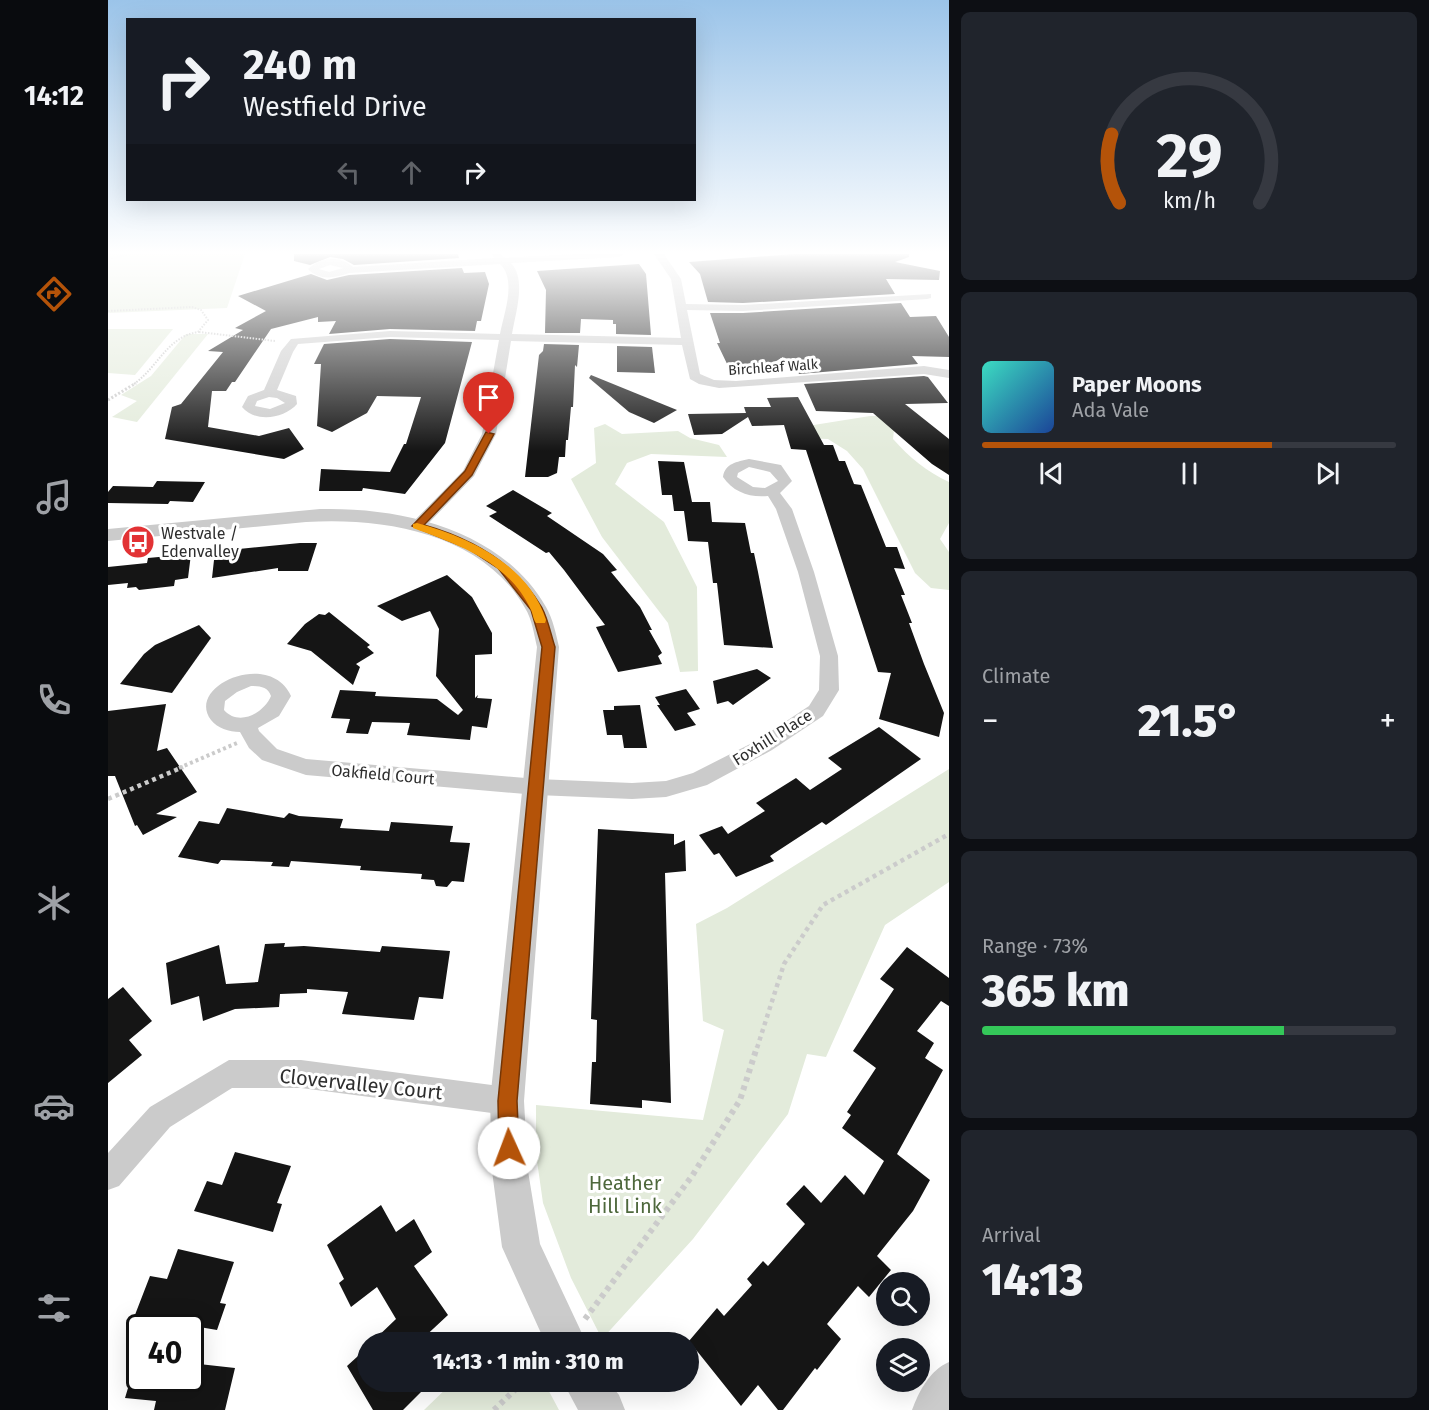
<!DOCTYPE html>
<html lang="en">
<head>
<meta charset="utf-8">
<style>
  body { margin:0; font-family:"Fira Sans",sans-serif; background:#20242c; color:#f1f3f6; height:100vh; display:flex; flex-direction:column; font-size:22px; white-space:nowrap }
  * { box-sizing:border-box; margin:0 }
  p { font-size:20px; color:#9ea1a6 }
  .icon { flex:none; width:33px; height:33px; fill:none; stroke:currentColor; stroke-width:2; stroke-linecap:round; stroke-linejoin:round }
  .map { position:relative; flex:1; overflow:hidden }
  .side { display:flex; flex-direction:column; gap:12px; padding:12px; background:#0d0f14; width:480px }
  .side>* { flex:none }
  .guide { position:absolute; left:18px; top:18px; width:570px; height:183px; border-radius:0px; box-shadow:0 6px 24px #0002; background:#171b24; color:#f1f3f6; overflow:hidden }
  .controls { position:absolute; left:768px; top:1272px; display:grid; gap:12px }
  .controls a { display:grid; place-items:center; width:54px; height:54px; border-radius:50%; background:#171b24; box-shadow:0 6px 24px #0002; font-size:30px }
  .speed { position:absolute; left:18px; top:1314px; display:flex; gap:12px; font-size:30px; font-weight:700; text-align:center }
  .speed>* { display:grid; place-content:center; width:78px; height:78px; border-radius:50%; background:#171b24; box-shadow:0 6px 24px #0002; line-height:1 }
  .speed .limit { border:3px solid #111; border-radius:9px; background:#fff; color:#111 }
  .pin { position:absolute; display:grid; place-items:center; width:51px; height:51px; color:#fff; margin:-62px -26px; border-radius:50% 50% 50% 0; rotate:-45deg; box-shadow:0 0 6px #0007 }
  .pin .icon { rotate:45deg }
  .me { position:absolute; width:66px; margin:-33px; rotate:358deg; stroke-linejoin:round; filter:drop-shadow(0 0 4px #0008) }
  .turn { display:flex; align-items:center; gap:21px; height:126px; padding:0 18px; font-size:27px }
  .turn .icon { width:78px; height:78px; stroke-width:2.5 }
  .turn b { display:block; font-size:42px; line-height:51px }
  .lanes { display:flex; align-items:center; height:57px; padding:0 18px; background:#0003; justify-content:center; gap:30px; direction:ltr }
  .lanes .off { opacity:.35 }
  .big { font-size:45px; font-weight:800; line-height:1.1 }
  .side .widget { flex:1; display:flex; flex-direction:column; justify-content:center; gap:9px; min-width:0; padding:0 21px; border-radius:9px; background:#20242c }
  .side .dial { align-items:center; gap:0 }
  .dial svg { height:156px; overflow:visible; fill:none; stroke:#363941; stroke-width:7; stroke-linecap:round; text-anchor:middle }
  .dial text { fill:#f1f3f6; stroke:none }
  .song { display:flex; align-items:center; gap:18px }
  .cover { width:72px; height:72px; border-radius:9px; background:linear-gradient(135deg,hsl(170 70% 55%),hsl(220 70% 35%)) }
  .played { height:6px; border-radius:3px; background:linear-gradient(90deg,#b45309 70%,#363941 70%) }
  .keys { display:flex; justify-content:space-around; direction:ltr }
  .heat { display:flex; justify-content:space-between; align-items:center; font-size:33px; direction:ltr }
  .charge { height:9px; border-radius:4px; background:linear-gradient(90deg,#34c759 73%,#363941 0) }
  .trip { position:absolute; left:249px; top:1332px; width:342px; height:60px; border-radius:30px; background:#171b24; box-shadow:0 6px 24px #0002; font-weight:800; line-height:60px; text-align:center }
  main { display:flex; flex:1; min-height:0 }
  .tab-bar { display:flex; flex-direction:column; width:108px; justify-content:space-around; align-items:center; background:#090b0e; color:#9ea1a6 }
  .tab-bar .icon { width:42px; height:42px }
  .tab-bar .active { color:#b45309 }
  .tab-bar b { font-size:27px; color:#f1f3f6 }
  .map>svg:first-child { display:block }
  .green { fill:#e3ebdb }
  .building { fill:#151515 }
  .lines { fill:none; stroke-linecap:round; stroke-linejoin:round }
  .path-far4 { stroke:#cbcbcb; stroke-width:2; stroke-dasharray:1.5 1.5; stroke-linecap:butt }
  .path-far3 { stroke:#cbcbcb; stroke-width:3; stroke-dasharray:2 2; stroke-linecap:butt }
  .path-far2 { stroke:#cbcbcb; stroke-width:4; stroke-dasharray:3 3; stroke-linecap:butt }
  .path-far1 { stroke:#cbcbcb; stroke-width:4.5; stroke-dasharray:4 4; stroke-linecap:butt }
  .path { stroke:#cbcbcb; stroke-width:6; stroke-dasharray:4.5 4.5; stroke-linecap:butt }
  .minor { fill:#cbcbcb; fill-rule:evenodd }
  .tertiary { fill:#cbcbcb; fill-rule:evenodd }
  .route { fill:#b45309; stroke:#753606; stroke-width:1.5 }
  .slow { fill:#f59e0b }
  .labels { text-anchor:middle; stroke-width:6; stroke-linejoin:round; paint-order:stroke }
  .far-street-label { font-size:14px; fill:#2e2e2e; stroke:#fff }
  .poi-label { font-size:16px; fill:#2e2e2e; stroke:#fff; text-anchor:start }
  .street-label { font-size:16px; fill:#2e2e2e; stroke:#fff }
  .near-street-label { font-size:20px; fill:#2e2e2e; stroke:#fff }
  .near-park-label { font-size:20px; fill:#4e683c; stroke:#fff }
</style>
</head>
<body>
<main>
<nav class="tab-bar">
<b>14:12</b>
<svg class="icon active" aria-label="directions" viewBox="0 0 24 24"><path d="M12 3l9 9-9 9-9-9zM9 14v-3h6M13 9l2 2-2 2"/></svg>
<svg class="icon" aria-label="music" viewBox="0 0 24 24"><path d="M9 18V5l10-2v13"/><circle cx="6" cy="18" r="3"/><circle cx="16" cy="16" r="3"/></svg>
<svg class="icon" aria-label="phone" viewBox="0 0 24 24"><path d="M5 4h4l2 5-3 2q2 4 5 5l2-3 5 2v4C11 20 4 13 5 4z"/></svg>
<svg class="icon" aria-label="climate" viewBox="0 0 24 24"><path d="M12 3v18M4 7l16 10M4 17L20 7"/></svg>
<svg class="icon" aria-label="car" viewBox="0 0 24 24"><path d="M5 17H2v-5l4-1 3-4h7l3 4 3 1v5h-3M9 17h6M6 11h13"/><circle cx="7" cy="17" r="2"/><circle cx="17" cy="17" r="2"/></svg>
<svg class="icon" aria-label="filters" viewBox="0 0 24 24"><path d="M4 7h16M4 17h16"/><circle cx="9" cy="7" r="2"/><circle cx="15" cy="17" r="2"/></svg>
</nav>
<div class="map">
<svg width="841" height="1410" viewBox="0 0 841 1410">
  <rect width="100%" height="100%" fill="#fff"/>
  <g class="green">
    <path d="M0,254H137L119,308L0,313Z"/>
    <path d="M0,329H65L27,375L0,373Z"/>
    <path d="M78,334H100L29,422L4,417L29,401L13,395L43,376Z"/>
    <path d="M762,416H803L786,430L785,439C801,457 819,472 841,482V523L832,539L841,552V590L823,588L807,573L755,469L739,451L720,439L691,438L687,428Z"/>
    <path d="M497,424L514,434L570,431L582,438L611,445L619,457L543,454L519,463L507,484L556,522L589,587L590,671L572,672L560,623L494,537L463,479L488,463L486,428Z"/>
    <path d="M841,769V882L777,925L718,1057L699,1054L680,1114L585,1239L494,1339L463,1278L435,1203L428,1154V1105L595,1120L616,1030L595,1021L588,924L619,908Z"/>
    <path d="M345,1382H436L451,1410H316Z"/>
  </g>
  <g class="building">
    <path d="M186,254H350L351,258L246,265L235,259L222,257L202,265L186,261Z"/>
    <path d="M686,254H801V257L787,262L832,271L831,280L778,279L787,294L635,303L600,302L592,274L581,262Z"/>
    <path d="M531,264L538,274L543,335L508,334V324H505V320L473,319L472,333H437L438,290L429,271Z"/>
    <path d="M354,268L356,273L377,272L381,284L373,321H369L367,331L282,329L221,334L228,321L210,322V317L163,329L127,382H124L118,391H104L100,427L151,436L181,428L196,449L176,459L57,439L64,407L73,404L115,352L100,351L135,330L127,328L158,311L130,296L203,274L219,280L241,275Z"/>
    <path d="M793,303L802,317L828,316L841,337V357L804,356L810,364L691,374L686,363H678L675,357L648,373L646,369L622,370L609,343H612L602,313H635Z"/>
    <path d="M282,339L364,342L337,443L297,494L255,488L254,491H211L213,469L282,472L296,444H298L313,397L269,396L259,413L224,432L209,426L213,364H206L216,344Z"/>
    <path d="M436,344L471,345L469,367L467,365L465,407H463L460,440H458L457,457H451L449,473L440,477H417L431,355L435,351Z"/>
    <path d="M509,346L544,347L547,373L509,372Z"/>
    <path d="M483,375L569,410L546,423L521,412L481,378Z"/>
    <path d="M816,376L820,377L840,403L797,404L841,439V475L824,464L765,413L708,411L696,384Z"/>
    <path d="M690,397L716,445H725L731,461H737L746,484L753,485L778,547H789L797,569L786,568L797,595H793L804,623H801L816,664L836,713L831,737L771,719L783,673L770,672L698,450L683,449L676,425L644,426L640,417L614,434L586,435L580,414L638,413L636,407H663L659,398Z"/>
    <path d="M550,461L576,462L584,502H602L604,522L637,523L643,553H646L650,572L665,648L616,645L609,583H605L600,542L580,541L576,511H566L564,495H554Z"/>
    <path d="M49,481L97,482L85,502L62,501L60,504L0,503V492L5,486L45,487Z"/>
    <path d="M405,490L444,513L439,516L495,554L509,570L503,572L532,607L544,630H541L554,653L550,656L554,664L510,672L488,627L497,625L456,570L441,552L438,553L381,516L389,512L378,506Z"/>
    <path d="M192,543H209L200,571H170V568L104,578L106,560L120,559L121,550Z"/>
    <path d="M83,554L80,578L67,580L66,586L31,590L28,587L19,588L20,583L0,585V567L39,563L40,558Z"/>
    <path d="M339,575L364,597L384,633V654L367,655V698L370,695L369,698L384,699L379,728L364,726L362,740L299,735L302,723L264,722L260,734L238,733L242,719L223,718L232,690L268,692L267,696L329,699L350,715L355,710L328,676L331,629L322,611L294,621L269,606Z"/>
    <path d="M221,612L262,645L259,647L266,653L248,664L252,667L245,685L203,651L179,644L197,624L211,614L217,615Z"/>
    <path d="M91,625L103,638L64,693L12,684L36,654L47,645Z"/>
    <path d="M649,669L663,678L625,705L620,701L609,704L605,681Z"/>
    <path d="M578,689L592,709L579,713L588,725L567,731L549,705H552L547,697Z"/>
    <path d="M58,704L49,751L59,748L89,792L48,814L69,817L35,835L29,825L27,826L7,776H0V711Z"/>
    <path d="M532,705L539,748H516L514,735H499L495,710H506V706Z"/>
    <path d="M771,727L813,759L718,825L714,822L662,856L666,861L628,877L611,853L606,855L591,835L614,826L620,834L657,811L648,803L688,778L702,790L734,769L720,758Z"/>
    <path d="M119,808L176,818L181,813L191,816L235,819L232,828L281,831L283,822L345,826L342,842L362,843L356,882L344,881L339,887L328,886L326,880L313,879L314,874L252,870L253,866L183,861L181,867L163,866L165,862L113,860L110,864L70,857L91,821L111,824Z"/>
    <path d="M490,829L566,834V845L577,840L578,871L557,873L563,1103L534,1100V1108L482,1104L484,1062H488L489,1020L483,1019Z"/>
    <path d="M177,943L176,947L196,946L272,952L274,946L342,951L335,999L311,997L306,1020L234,1014L240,992L199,989V993L172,994L171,1007L127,1009L95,1021L91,996L63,1005L58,963L111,945L118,984L150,982L157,944Z"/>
    <path d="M799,947L841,978V1006L833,1001L809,1031L826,1043L817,1058L835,1070L789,1154L822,1180L805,1211L769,1256L783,1270L761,1297L750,1286L719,1324L733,1339L709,1370L707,1368L675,1410H670L650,1385L633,1406L581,1341L609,1308L616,1316L644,1285L639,1279L655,1261L660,1266L697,1224L678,1204L696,1185L713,1203L737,1175L756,1195L776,1161L734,1128L743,1115L739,1112L768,1068L745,1051L786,989L772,979Z"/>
    <path d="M15,987L44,1021L21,1040L34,1055L0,1083V999Z"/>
    <path d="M127,1152L183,1166L169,1203L174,1204L165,1232L86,1211L99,1181L114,1185Z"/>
    <path d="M273,1205L288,1232L306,1219L324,1252L306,1266L340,1315L311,1342H264L288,1319L269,1287L243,1307L231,1283L236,1279L219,1245Z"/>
    <path d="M70,1249L126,1262L112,1303L118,1304L109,1330L62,1322L60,1327L25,1320L42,1276L59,1279Z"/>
    <path d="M260,1347V1382H323L295,1410H265L239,1366Z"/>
    <path d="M82,1363L127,1368L117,1410H46L48,1401L17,1398L23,1378H82Z"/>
  </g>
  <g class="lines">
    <g class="path-far4">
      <path d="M0,259L21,254"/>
      <path d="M0,311L84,307L93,310L100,320L90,332C59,337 50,367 26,384"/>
      <path d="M91,332L167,341"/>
    </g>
    <path class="path-far3" d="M0,400L28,383"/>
    <path class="path-far2" d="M71,768L129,743"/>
    <g class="path-far1">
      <path d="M0,799L75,767"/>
      <path d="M649,1048L676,964L715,905L841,834"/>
    </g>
    <g class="path">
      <path d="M477,1319L584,1176L632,1100L649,1047"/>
      <path d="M386,1410L415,1382"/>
    </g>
    <g class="minor">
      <path d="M384,254H392L397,258L465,254H516L511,257L403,263C419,280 407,314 404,334L573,338L563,279L546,254H556L573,279L578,304L635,305L823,294V298L819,299L635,311L579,310L592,374L606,380L628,381L816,366L841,370V378L816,374L611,388L591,384L582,379L574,345L403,341L388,434L366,476L315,529L309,531L301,526L355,471L374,434L391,340L282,337L190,344L185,352L169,390L188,396L189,404C176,419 147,423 134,407L140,396L156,390L173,351L183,339L282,331L392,334C396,313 409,280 392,264L241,273C227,278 211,281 200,269C212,257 232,255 245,267L386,258ZM222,265L235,268L221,272L211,269ZM161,397L169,398L177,403L162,409L147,406L149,401Z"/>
      <path d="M641,459L673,465L684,481L672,493L684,509L706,572L730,656L731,690L715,716L664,750L599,785L558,797L524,799L429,795L198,775L154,760L141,748L132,732C121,732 109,728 103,720C77,686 162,649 183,696L171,716L150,728L151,731L169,749L198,759L429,779L524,783L558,781L585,773L650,740L701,706L711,690L712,656L690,572L668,509L660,496C642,498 625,492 615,477C617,463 629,462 641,459ZM641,467L662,472L670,481L657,488L645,487L629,477L630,473ZM143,686C152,686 160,687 163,696C156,713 131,727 116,710L117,701L129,692Z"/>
      <path d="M121,1060H193L399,1087L409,1091L413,1101L409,1111L399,1115L193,1088H124L62,1127L11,1186L0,1190V1153L42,1107Z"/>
      <path d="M841,1362V1410H804C811,1391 822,1370 841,1362Z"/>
    </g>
    <g class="tertiary">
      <path d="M212,509C295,507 394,530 438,607C445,619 448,634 451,647L416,1101L420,1171L432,1244L478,1342H437L394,1247L384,1171L382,1101L429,647C426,634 424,619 417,608C375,533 275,517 198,522L0,541V529Z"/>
      <path d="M455,1382H501L511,1395L517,1410H470Z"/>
    </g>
  </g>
  <linearGradient id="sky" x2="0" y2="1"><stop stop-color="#9bc4e9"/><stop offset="0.56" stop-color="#fff"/><stop offset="1" stop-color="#fff" stop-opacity="0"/></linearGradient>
  <rect width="841" height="451" fill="url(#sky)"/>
  <path class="route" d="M378,432L386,434L364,475L316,525C365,539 408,563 434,608C440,619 443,635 447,647L409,1101L411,1148L408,1155L401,1158L394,1155L391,1148L390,1101L434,647L423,610L390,568L361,549L304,526L357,471Z"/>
  <path class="slow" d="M309,523C361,537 421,565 438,620L437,623H428C425,619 425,614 423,610C401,562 351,545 305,528V524Z"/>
  <defs>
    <symbol id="bus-disc" viewBox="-11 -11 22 22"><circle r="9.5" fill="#e23234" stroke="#fff"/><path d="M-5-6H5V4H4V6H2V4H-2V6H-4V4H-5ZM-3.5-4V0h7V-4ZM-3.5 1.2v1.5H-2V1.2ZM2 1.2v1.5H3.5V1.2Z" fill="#fff"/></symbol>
  </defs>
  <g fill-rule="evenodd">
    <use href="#bus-disc" x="11" y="523" width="38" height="38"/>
  </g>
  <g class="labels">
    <g class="far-street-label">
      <text transform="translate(665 367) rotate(-4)" y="5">Birchleaf Walk</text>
    </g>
    <g class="poi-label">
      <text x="53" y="539">Westvale /<tspan x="53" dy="18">Edenvalley</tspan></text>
    </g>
    <g class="street-label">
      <text transform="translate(664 737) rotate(-32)" y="6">Foxhill Place</text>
      <text transform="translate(275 774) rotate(5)" y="6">Oakfield Court</text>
    </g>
    <g class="near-street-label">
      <text transform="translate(253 1084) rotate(6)" y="7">Clovervalley Court</text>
    </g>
    <g class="near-park-label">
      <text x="517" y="1190">Heather<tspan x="517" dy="23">Hill Link</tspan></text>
    </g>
  </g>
</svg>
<div class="controls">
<a><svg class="icon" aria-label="search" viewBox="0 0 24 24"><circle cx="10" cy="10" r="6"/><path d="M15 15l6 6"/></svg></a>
<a><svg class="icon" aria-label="layers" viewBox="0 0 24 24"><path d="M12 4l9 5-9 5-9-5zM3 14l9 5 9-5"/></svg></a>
</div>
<div class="speed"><div class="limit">40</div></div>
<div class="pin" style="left:381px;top:434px;background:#d93025"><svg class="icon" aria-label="arrive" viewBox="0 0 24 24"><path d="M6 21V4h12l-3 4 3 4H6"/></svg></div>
<svg class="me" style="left:401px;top:1148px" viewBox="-20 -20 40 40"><circle r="19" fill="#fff"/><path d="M0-13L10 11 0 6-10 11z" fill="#b45309"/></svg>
<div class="trip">14:13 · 1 min · 310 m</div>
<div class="guide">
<div class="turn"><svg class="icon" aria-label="right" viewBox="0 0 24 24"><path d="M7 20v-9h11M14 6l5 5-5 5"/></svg><div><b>240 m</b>Westfield Drive</div></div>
<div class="lanes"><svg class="icon off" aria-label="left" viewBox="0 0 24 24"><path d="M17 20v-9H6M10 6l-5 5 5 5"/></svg><svg class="icon off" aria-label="ahead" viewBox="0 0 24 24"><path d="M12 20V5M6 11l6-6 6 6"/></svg><svg class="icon" aria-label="right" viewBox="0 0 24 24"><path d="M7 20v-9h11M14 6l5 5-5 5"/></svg></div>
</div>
</div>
<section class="side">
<div class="widget dial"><svg viewBox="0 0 100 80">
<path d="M14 69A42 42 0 1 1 86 69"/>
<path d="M14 69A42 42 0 0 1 10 34" stroke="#b45309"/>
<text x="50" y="56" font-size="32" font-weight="700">29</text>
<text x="50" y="72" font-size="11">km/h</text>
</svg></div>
<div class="widget">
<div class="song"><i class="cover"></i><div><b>Paper Moons</b><p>Ada Vale</p></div></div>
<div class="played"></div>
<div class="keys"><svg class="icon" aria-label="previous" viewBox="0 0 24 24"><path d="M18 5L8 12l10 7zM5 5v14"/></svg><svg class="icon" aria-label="pause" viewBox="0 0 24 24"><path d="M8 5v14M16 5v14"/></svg><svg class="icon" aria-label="next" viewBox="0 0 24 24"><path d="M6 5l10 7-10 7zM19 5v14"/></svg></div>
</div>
<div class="widget"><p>Climate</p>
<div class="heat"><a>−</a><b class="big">21.5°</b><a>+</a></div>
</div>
<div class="widget"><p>Range · 73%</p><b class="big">365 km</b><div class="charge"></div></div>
<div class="widget"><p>Arrival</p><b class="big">14:13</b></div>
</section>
</main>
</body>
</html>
